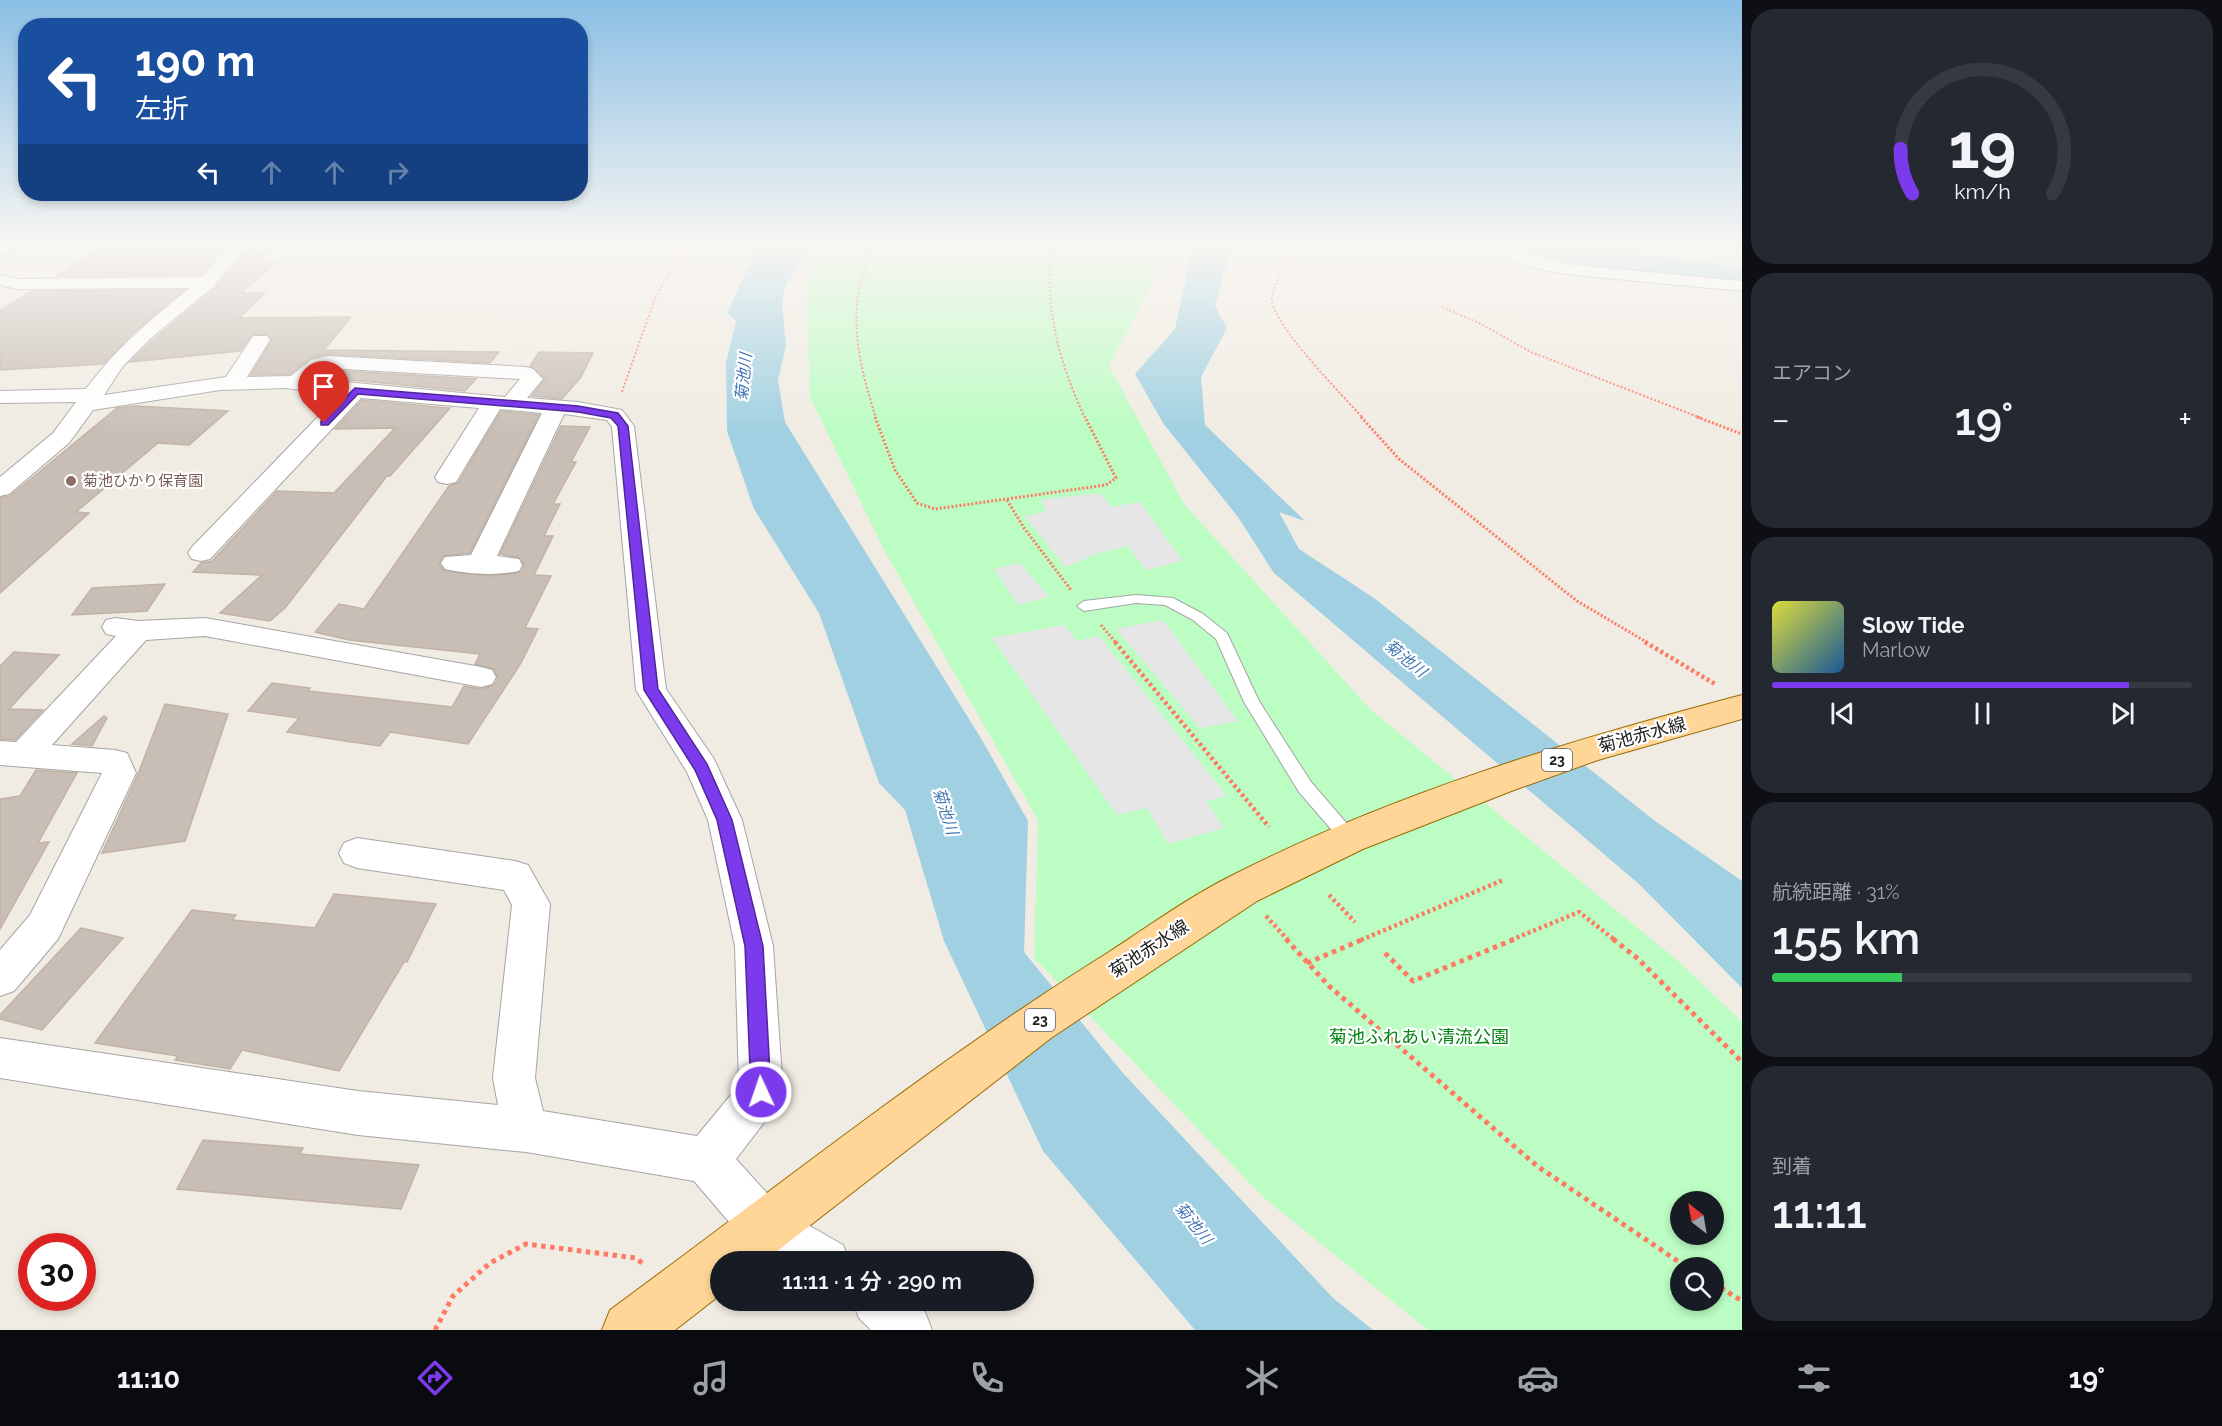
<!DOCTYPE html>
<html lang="ja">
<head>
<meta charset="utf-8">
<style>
  body { margin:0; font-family:Raleway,"Noto Sans JP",sans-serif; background:#242831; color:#f1f3f6; height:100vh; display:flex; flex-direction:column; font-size:22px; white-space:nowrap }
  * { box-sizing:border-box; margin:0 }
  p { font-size:20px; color:#9ea1a6 }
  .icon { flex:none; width:33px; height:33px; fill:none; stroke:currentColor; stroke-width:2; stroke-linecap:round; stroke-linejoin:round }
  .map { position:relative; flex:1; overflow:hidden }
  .side { display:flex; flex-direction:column; gap:9px; padding:9px; background:#0d0f14; width:480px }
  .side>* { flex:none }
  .guide { position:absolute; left:18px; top:18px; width:570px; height:183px; border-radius:24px; box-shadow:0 3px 9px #0003; background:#1a4fa0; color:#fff; overflow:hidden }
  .needle { width:39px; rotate:329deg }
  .tools { position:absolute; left:1670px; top:1191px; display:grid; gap:12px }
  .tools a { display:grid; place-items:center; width:54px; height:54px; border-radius:50%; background:#171b24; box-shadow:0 3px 9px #0003; font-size:30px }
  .speed { position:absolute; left:18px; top:1233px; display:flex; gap:12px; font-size:30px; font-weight:700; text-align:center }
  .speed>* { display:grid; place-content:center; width:78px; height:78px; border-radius:50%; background:#171b24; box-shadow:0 3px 9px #0003; line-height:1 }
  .speed .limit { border:9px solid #d22; background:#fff; color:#111 }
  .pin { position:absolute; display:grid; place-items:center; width:51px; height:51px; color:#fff; margin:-62px -26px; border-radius:50% 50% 50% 0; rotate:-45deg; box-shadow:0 0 6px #0007 }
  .pin .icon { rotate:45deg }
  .me { position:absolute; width:66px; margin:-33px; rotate:357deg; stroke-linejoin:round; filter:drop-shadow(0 0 4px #0008) }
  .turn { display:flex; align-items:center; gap:21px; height:126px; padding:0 18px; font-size:27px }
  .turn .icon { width:78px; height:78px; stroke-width:2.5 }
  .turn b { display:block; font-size:42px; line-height:51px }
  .lanes { display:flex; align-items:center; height:57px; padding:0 18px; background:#0003; justify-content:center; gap:30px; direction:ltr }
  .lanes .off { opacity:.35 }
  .big { font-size:45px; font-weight:600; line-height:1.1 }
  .side .tile { flex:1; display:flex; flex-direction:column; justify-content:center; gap:9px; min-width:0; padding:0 21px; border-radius:24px; background:#242831 }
  .side .dial { align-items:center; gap:0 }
  .dial svg { height:156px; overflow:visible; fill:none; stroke:#363941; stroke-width:7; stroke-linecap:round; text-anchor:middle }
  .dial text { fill:#f1f3f6; stroke:none }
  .song { display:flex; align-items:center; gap:18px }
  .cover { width:72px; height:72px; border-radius:9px; background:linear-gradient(135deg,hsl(60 70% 55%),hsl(210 70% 35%)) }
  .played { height:6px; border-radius:3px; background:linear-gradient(90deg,#7c3aed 85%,#363941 85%) }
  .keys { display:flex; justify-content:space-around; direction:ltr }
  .heat { display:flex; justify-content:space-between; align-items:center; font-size:33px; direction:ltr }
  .charge { height:9px; border-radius:4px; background:linear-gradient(90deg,#34c759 31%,#363941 0) }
  .trip { position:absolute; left:710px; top:1251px; width:324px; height:60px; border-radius:30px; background:#171b24; box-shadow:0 3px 9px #0003; font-weight:600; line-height:60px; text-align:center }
  .menu { display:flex; height:96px; justify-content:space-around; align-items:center; background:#090b0e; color:#9ea1a6 }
  .menu .icon { width:42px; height:42px }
  .menu .current { color:#7c3aed }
  .menu b { font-size:27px; color:#f1f3f6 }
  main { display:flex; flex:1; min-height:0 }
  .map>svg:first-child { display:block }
  .park { fill:#bcfdc3; fill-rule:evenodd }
  .parking { fill:#e6e6e6 }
  .water { fill:#a0d0e1 }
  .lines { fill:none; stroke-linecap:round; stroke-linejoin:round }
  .river { fill:#a0d0e1; fill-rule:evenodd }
  .building { fill:#c8beb6; stroke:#c2b2a4; stroke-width:1.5 }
  .lane-casing { stroke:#a5a5a5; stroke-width:2 }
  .street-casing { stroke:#a5a5a5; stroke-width:2 }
  .secondary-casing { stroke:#687900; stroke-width:2 }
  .primary-casing { stroke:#976b00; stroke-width:2 }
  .path-far3 { stroke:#ff7a64; stroke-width:2; stroke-dasharray:2 2; stroke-linecap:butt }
  .path-far2 { stroke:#ff7a64; stroke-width:3; stroke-dasharray:2 2; stroke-linecap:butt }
  .path-far1 { stroke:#ff7a64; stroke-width:4.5; stroke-dasharray:3 3; stroke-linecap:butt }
  .path { stroke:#ff7a64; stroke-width:5; stroke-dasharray:4.5 4.5; stroke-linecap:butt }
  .lane { fill:#fff; fill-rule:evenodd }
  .street { fill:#fff; fill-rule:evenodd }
  .secondary { fill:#f7feb2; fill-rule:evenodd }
  .primary { fill:#ffd698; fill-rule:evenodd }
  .path-bridge-far1 { stroke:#ff7a64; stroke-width:4.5; stroke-dasharray:3 3; stroke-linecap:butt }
  .path-bridge { stroke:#ff7a64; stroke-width:5; stroke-dasharray:4.5 4.5; stroke-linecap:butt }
  .route { fill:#7c3aed; stroke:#51269a; stroke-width:1.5 }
  .education-dot { fill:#8d6e63; stroke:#fff; stroke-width:2 }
  .labels { text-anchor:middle; stroke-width:4.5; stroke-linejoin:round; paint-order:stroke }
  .shield { fill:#fff; stroke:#626262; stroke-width:1.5 }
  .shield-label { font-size:14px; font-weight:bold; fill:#1e1e1e }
  .education-label { font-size:15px; fill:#785e54; stroke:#fff; text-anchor:start }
  .water-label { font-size:16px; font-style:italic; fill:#4377b4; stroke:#fff }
  .near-street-label { font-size:18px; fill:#1e1e1e; stroke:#fff }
  .near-park-label { font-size:18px; fill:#038413; stroke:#fff }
</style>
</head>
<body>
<main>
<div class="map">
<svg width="1742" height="1330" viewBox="0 0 1742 1330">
  <rect width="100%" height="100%" fill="#f0ece3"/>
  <path class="park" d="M829,246H1160L1151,285L1109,366L1184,504L1371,710L1677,960L1742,1022V1330H1428L1263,1197L1034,958L1038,820L884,550L810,397L806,282ZM1680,1202H1713V1234H1680ZM1680,1268H1713V1300H1680Z"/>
  <g class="parking">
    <path d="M1100,493L1111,507L1140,502L1183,561L1146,570L1128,546L1099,553L1066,567L1024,516L1046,512L1041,500Z"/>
    <path d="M1020,563L1049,597L1018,605L994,569Z"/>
    <path d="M1163,620L1238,721L1200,728L1116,629Z"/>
    <path d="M1064,625L1077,641L1099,636L1227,796L1206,801L1224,828L1168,844L1147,808L1117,815L992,638Z"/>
  </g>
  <g class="water">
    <path d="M758,246H803L804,257L785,287L782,304L786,345L778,380L785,422L982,740L1028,821L1024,952L1122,1072L1333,1298L1373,1330H1195L1043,1151L944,941L905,810L879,783L819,613L754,509L727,431L726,362L736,321L727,313Z"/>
    <path d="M1193,246H1231L1215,306L1227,328L1201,377L1205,425L1305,521L1279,512L1299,549L1374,598L1655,821L1742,881V988L1639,884L1274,573L1238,517L1163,423L1135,374L1175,329Z"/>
  </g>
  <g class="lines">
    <path class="river" d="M1505,246H1581L1742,267V289L1610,273L1510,253Z"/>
  </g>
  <g class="building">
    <path d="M104,246H191L187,249L221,250L202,275L56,276Z"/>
    <path d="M249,251L270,252L257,262H277L241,293H265L239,318L351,317L324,350L499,352L490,363L326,354L310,358L290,374L251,375L272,340L267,334H253L240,351L130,362L153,340L215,288L237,261Z"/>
    <path d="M184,290L133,333L103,364L0,370V311L32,291Z"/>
    <path d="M539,352L593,353L581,377L562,399L532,396L545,379L530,366Z"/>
    <path d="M328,370L476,379L465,391L319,377Z"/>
    <path d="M362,400L450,408L390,476H387L285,608L270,621L220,613L262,575L193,572L201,563L212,561L277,491L334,493L395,428L335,429Z"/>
    <path d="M135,406L228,411L189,445L158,443L76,512L89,513L0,593V498L10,496L117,408Z"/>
    <path d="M501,411L539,415L470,553L443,556L439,564L445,571L491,576L521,572L524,566L521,558L500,554L561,426L590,427L571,462H576L553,504H560L544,536H553L534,575L551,576L525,628L538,629L521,663L468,744L390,732L380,746L345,741L287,732L299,718L248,711L272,683L310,688L308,691L452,707L464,686L481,689L494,685L498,678L494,669L475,664L480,654L349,640L315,632L339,604L364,609L449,486L458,483Z"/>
    <path d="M165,584L147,611L72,615L92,588Z"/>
    <path d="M14,652L59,655L9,709L43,710L15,740L0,739V666Z"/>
    <path d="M165,704L228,714L185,841L102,853L138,774Z"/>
    <path d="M104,716L107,718L92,746L72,744Z"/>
    <path d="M36,770L77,773L38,843L49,842L0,929V799L20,796Z"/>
    <path d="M334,894L436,904L407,962H404L339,1071L242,1050L230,1069L175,1060L178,1056L95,1043L192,910L236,915L232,920L315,928Z"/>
    <path d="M81,928L123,938L42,1030L0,1019V1015Z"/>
    <path d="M203,1140L303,1148L300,1154L419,1165L401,1209L177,1189Z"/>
  </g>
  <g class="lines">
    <defs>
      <path id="lane" d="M1136,595L1173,598L1203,614L1227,633L1259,701L1311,782L1355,833L1358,838L1355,843L1349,845L1343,843L1299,792L1244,702L1216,639L1193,620L1165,605L1136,603L1084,611L1077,606L1084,601Z"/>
      <g id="street">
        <path d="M232,246H252L235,259L214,286L151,338L123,366L104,395L226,377L253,336H267L270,340L247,377L291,376L311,360L327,356L526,367L533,369L543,379L527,398L578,402L622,410L634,426L666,689L714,759L742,820L773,946L783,1092L776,1107L736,1159L782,1210L843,1245L850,1262H778L748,1244L694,1181L526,1152L358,1135L0,1078V1038L358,1091L498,1105L493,1078L512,905L504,890L357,868L344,863L339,853L344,843L357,838L515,861L528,865L550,904L535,1078L543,1111L697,1136L739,1085L735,946L708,820L687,772L636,690L612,427L607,420L564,414L497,556L519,559L522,565L519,571C497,576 466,574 445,569L441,563L445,557L471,555L542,413L500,409L456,482L447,484L438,482L435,477L479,408L361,398L210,559L201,561L192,559L188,553L192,547L339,395L285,388L220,390L93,410L69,443L9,494L0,496V477L53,433L76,402L0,403V391L86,389C116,348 151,319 190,288L17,289L0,285V275L17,279L203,277L223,251ZM327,368L520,379L505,397L313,379Z"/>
        <path d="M297,246H322L314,251L299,250Z"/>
        <path d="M1473,246H1499L1573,265L1742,281V291L1573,275L1543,270L1475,250Z"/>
        <path d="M116,618L138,621L205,618L481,667L492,670L496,677L492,684L481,687L205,636L146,640L52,745L115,750L127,753L136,773L58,939L14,991L0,996V950L30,915L102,773L0,765V741L16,742L116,636L106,634L102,627L106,620Z"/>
        <path d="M852,1300H913L925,1312L932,1330H871L859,1318Z"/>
      </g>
      <path id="secondary" d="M0,246H20L18,250L0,256Z"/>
      <path id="primary" d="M1742,695V719L1598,760L1514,790L1363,849L1257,901L1051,1038L763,1262H720V1295L675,1330H602L610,1310C775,1189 936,1060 1109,952C1149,926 1189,897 1231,876C1393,793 1568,741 1742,695Z"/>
    </defs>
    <use href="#lane" class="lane-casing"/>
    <use href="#street" class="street-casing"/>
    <use href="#secondary" class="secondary-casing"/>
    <use href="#primary" class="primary-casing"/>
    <g class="path-far3">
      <path d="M873,246C868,261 862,275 859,290C851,334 863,377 876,418"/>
      <path d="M1051,246C1045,311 1058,359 1085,418"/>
      <path d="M1292,246C1286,262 1275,281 1272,298C1269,321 1345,398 1363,418"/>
      <path d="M1442,307L1479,323L1531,352L1701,418"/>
      <path d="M622,392L655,298L685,246"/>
    </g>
    <g class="path-far2">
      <path d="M875,417L895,470L917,503L935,509L1106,485L1116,478L1085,417"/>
      <path d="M1361,417L1399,459L1577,601L1648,643"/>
      <path d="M1697,417L1742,434"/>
      <path d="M1007,500L1024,528L1071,590"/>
      <path d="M1101,625L1116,643"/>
    </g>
    <g class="path-far1">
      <path d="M1115,642L1269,827"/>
      <path d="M1645,642L1715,684"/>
      <path d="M1329,895L1355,922"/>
      <path d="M1266,916L1288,940"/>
      <path d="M1511,940L1579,912L1615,940"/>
    </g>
    <g class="path">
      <path d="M1286,939L1329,986L1537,1166L1688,1268"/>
      <path d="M1613,939L1637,958L1742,1062"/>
      <path d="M1385,953L1413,981L1515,939"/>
      <path d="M1713,1283L1742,1301"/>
      <path d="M435,1330L453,1296L490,1263L526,1244L636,1258L643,1264"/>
    </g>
    <use href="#lane" class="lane"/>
    <use href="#street" class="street"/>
    <use href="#secondary" class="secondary"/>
    <use href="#primary" class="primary"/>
    <path class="path-bridge-far1" d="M1361,940L1503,880"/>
    <path class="path-bridge" d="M1307,963L1364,939"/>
  </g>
  <linearGradient id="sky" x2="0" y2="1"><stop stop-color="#8bbfe5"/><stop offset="0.57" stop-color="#f8f6f2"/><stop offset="1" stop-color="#f8f6f2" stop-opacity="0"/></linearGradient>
  <rect width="1742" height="432" fill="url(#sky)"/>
  <path class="route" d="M355,388L578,406L618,413L628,426L658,689L707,764L732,820L763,946L771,1092L768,1099L761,1102L754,1099L751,1092L745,946L717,820L695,770L644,690L618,426L611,418L578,412L358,394L328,425H321V421Z"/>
  <circle class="education-dot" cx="71" cy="481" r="6"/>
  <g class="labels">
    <g class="shield">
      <rect x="1542" y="749" width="30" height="22" rx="4.5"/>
      <rect x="1025" y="1009" width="30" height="22" rx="4.5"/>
    </g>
    <g class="shield-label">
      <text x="1557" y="765">23</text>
      <text x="1040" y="1025">23</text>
    </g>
    <g class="education-label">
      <text x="83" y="486">菊池ひかり保育園</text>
    </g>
    <g class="water-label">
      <text transform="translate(743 377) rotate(-84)" y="6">菊池川</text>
      <text transform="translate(1406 658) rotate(39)" y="6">菊池川</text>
      <text transform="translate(946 811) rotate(72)" y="6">菊池川</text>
      <text transform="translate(1194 1223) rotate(51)" y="6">菊池川</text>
    </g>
    <g class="near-street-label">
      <text transform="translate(1642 735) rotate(-15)" y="6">菊池赤水線</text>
      <text transform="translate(1149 949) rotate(-33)" y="6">菊池赤水線</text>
    </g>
    <g class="near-park-label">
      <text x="1419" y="1043">菊池ふれあい清流公園</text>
    </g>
  </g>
</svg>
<div class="tools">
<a><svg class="needle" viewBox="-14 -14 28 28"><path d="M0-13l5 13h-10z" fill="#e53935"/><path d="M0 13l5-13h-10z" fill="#9ea1a6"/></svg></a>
<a><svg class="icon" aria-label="search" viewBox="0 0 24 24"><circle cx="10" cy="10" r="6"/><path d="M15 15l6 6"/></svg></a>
</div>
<div class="speed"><div class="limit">30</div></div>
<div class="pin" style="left:324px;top:423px;background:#d93025"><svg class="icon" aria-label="arrive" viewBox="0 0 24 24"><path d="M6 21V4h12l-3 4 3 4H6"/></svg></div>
<svg class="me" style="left:761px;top:1092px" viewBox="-20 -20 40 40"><circle r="17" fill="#7c3aed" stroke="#fff" stroke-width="3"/><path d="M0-11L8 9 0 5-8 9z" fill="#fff"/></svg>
<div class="trip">11:11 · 1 分 · 290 m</div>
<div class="guide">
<div class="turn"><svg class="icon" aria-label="left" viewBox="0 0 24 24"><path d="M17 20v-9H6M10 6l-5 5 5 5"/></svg><div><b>190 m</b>左折</div></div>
<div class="lanes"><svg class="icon" aria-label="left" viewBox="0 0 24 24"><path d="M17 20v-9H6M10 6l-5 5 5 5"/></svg><svg class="icon off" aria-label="ahead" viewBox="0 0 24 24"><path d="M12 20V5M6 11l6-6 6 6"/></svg><svg class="icon off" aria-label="ahead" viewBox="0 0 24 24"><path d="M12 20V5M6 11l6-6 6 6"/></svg><svg class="icon off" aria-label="right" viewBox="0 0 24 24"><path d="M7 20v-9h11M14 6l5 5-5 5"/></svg></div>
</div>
</div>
<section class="side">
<div class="tile dial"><svg viewBox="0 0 100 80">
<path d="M14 69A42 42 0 1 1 86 69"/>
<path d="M14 69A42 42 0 0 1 8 46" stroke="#7c3aed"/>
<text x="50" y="56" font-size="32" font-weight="700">19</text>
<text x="50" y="72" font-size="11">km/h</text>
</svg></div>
<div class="tile"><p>エアコン</p>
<div class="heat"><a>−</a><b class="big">19°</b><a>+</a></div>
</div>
<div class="tile">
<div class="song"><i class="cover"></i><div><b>Slow Tide</b><p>Marlow</p></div></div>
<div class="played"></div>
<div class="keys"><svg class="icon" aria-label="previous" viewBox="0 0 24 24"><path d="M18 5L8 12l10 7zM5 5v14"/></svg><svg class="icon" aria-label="pause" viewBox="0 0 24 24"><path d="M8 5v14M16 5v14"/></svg><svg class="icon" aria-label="next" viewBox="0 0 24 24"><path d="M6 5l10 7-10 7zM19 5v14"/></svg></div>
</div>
<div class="tile"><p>航続距離 · 31%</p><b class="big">155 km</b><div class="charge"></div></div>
<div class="tile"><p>到着</p><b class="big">11:11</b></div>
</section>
</main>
<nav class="menu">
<b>11:10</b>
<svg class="icon current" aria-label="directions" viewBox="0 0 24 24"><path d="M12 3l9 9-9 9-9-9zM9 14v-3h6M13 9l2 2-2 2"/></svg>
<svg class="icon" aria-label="music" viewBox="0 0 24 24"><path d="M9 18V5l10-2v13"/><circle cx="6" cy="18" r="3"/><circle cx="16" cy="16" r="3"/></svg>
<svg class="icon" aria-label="phone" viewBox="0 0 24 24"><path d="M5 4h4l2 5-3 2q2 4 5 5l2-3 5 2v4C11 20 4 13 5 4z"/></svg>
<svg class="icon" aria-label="climate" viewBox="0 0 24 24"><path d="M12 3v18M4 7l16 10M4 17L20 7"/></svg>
<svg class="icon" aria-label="car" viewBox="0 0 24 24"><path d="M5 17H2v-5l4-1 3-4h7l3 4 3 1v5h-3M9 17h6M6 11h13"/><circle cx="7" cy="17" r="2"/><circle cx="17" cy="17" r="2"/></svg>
<svg class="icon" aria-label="filters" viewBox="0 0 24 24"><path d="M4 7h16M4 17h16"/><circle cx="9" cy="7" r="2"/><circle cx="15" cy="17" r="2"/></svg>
<b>19°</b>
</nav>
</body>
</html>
